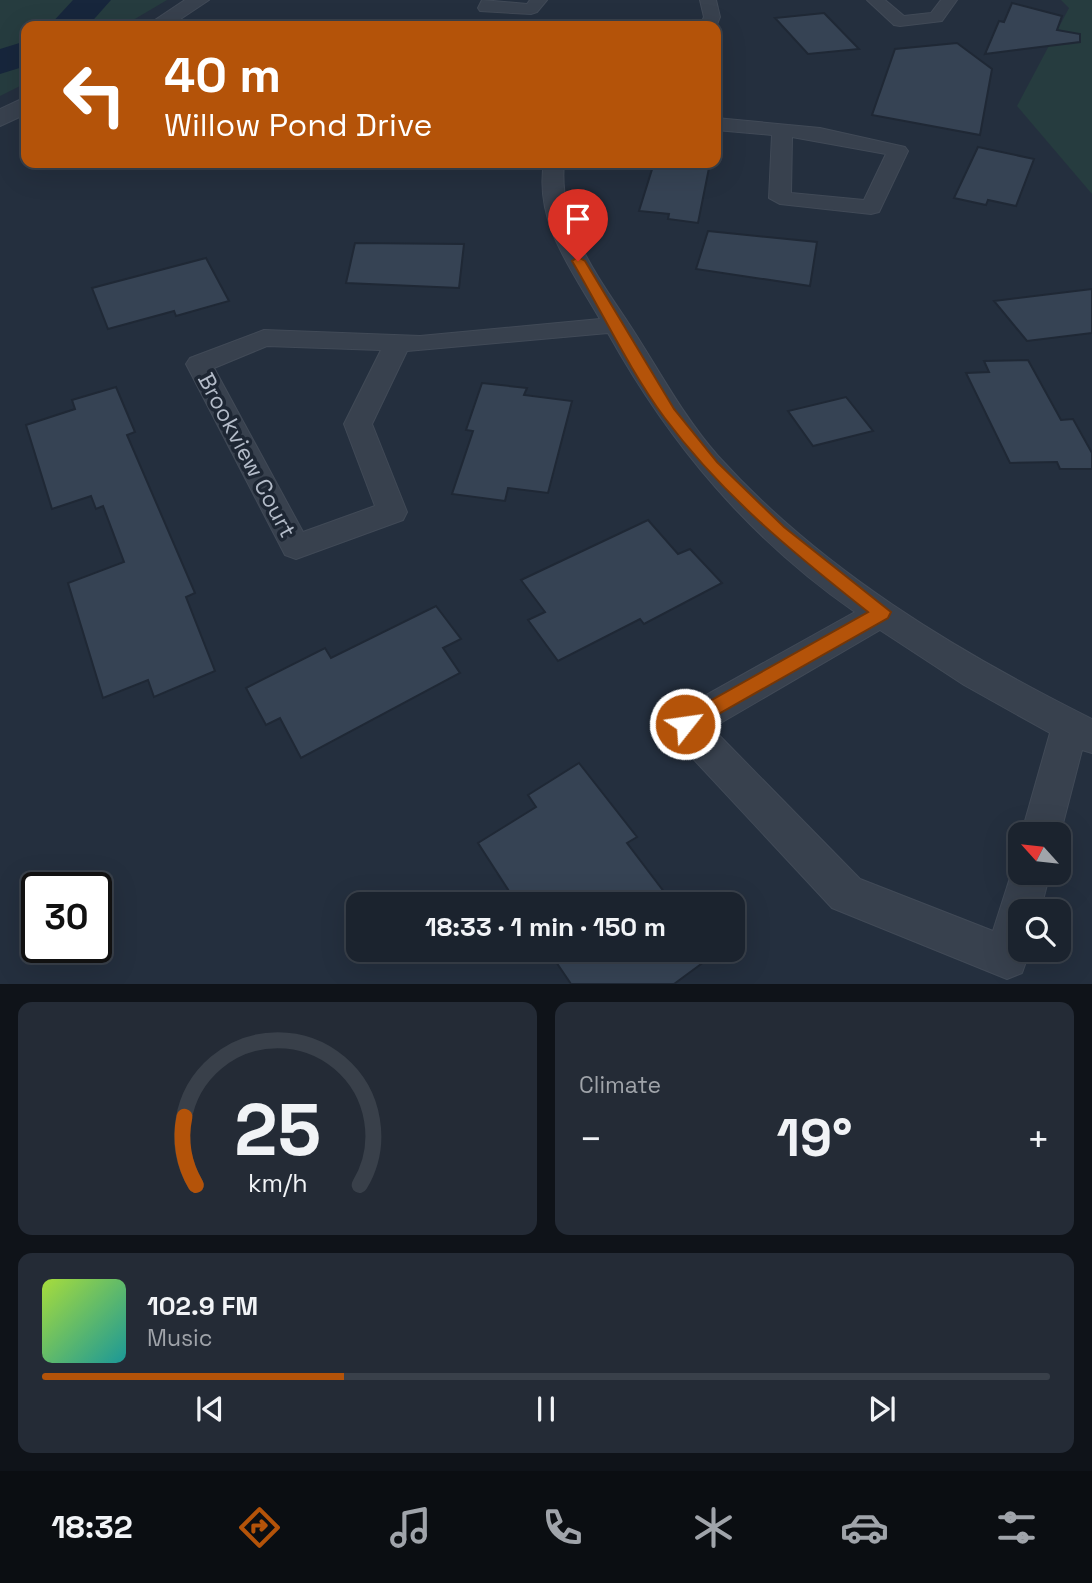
<!DOCTYPE html>
<html lang="en">
<head>
<meta charset="utf-8">
<style>
  body { margin:0; font-family:"Space Grotesk",sans-serif; background:#242b36; color:#f1f3f6; height:100vh; display:flex; flex-direction:column; font-size:26px; white-space:nowrap }
  * { box-sizing:border-box; margin:0 }
  p { font-size:23px; color:#a0a4aa }
  .icon { flex:none; width:38px; height:38px; fill:none; stroke:currentColor; stroke-width:2; stroke-linecap:round; stroke-linejoin:round }
  .map { position:relative; height:984px; overflow:hidden }
  .sheet { display:flex; flex-direction:column; gap:18px; padding:18px; background:#0f1319; flex:1 }
  .sheet>* { flex:none }
  .hud { position:absolute; left:21px; top:21px; width:700px; height:147px; border-radius:14px; box-shadow:0 7px 28px #0002,0 0 0 2px #39404a; background:#b45309; color:#fff; overflow:hidden }
  .needle { width:46px; rotate:297deg }
  .tools { position:absolute; left:1008px; top:822px; display:grid; gap:14px }
  .tools a { display:grid; place-items:center; width:63px; height:63px; border-radius:14px; background:#1b232e; box-shadow:0 7px 28px #0002,0 0 0 2px #39404a; font-size:35px }
  .speed { position:absolute; left:21px; top:872px; display:flex; gap:14px; font-size:35px; font-weight:700; text-align:center }
  .speed>* { display:grid; place-content:center; width:91px; height:91px; border-radius:50%; background:#1b232e; box-shadow:0 7px 28px #0002,0 0 0 2px #39404a; line-height:1 }
  .speed .limit { border:4px solid #111; border-radius:10px; background:#fff; color:#111 }
  .pin { position:absolute; display:grid; place-items:center; width:60px; height:60px; color:#fff; margin:-72px -30px; border-radius:50% 50% 50% 0; rotate:-45deg; box-shadow:0 0 7px #0007 }
  .pin .icon { rotate:45deg }
  .me { position:absolute; width:77px; margin:-38px; rotate:60deg; stroke-linejoin:round; filter:drop-shadow(0 0 5px #0008) }
  .turn { display:flex; align-items:center; gap:24px; height:147px; padding:0 28px; font-size:32px }
  .turn .icon { width:91px; height:91px; stroke-width:2.5 }
  .turn b { display:block; font-size:49px; line-height:60px }
  .big { font-size:52px; font-weight:800; line-height:1.1 }
  .sheet .tile { flex:1; display:flex; flex-direction:column; justify-content:center; gap:10px; min-width:0; padding:0 24px; border-radius:14px; background:#242b36 }
  .sheet .dial { align-items:center; gap:0 }
  .dial svg { height:182px; overflow:visible; fill:none; stroke:#39404a; stroke-width:7; stroke-linecap:round; text-anchor:middle }
  .dial text { fill:#f1f3f6; stroke:none }
  .song { display:flex; align-items:center; gap:21px }
  .cover { width:84px; height:84px; border-radius:10px; background:linear-gradient(135deg,hsl(80 70% 55%),hsl(180 70% 35%)) }
  .played { height:7px; border-radius:4px; background:linear-gradient(90deg,#b45309 30%,#39404a 30%) }
  .keys { display:flex; justify-content:space-around; direction:ltr }
  .heat { display:flex; justify-content:space-between; align-items:center; font-size:38px; direction:ltr }
  .sheet .tiles { flex:1; display:grid; gap:18px; grid-template-columns:1fr 1fr }
  .tile:last-child { grid-column:span 2 }
  .trip { position:absolute; left:346px; top:892px; width:399px; height:70px; border-radius:14px; background:#1b232e; box-shadow:0 7px 28px #0002,0 0 0 2px #39404a; font-weight:800; line-height:70px; text-align:center }
  .menu { display:flex; height:112px; justify-content:space-around; align-items:center; background:#0b0e12; color:#a0a4aa }
  .menu .icon { width:49px; height:49px }
  .menu .active { color:#b45309 }
  .menu b { font-size:32px; color:#f1f3f6 }
  .map>svg:first-child { display:block }
  .green { fill:#263c3f }
  .lines { fill:none; stroke-linecap:round; stroke-linejoin:round }
  .river { fill:#17263c; fill-rule:evenodd }
  .building { fill:#364354; stroke:#1f2835; stroke-width:2 }
  .minor-casing { stroke:#414a57; stroke-width:2 }
  .tertiary-casing { stroke:#414a57; stroke-width:2 }
  .minor { fill:#38414e; fill-rule:evenodd }
  .tertiary { fill:#38414e; fill-rule:evenodd }
  .route { fill:#b45309; stroke:#753606; stroke-width:2 }
  .labels { text-anchor:middle; stroke-width:7; stroke-linejoin:round; paint-order:stroke }
  .street-label { font-size:23px; fill:#b4bcc9; stroke:#1d2633 }
</style>
</head>
<body>
<div class="map">
<svg width="1092" height="985" viewBox="0 0 1092 985">
  <rect width="100%" height="100%" fill="#242f3e"/>
  <g class="green">
    <path d="M0,0H167L123,26H26V83L0,96Z"/>
    <path d="M1061,0H1092V194L1017,106L1069,8Z"/>
  </g>
  <g class="lines">
    <g class="river">
      <path d="M73,0H111L88,26H49Z"/>
      <path d="M26,41V66L0,74V49Z"/>
    </g>
  </g>
  <g class="building">
    <path d="M1012,3L1062,16L1057,30L1080,34V42L985,54L999,21L1004,22Z"/>
    <path d="M824,13L859,49L808,54L775,18Z"/>
    <path d="M957,43L992,69L980,135L872,115L895,49Z"/>
    <path d="M978,147L1034,159L1016,206L988,200L986,205L954,198Z"/>
    <path d="M654,163H710L698,223L668,219L669,214L639,211Z"/>
    <path d="M708,231L817,242L810,286L696,269Z"/>
    <path d="M355,243L464,244L459,288L346,283Z"/>
    <path d="M206,258L229,301L176,316L174,311L108,329L92,288Z"/>
    <path d="M1092,289V333L1027,341L994,301Z"/>
    <path d="M1028,360L1061,420L1073,419L1092,453V469H1060L1057,462L1010,463L966,373L989,372L984,361Z"/>
    <path d="M482,383L527,388L524,395L572,401L548,493L508,488L505,501L452,494L473,431L466,430Z"/>
    <path d="M116,387L135,432L127,435L195,593L186,597L215,671L154,697L148,680L103,698L68,583L124,562L103,506L96,509L91,496L52,509L26,425L75,409L72,400Z"/>
    <path d="M846,397L873,431L813,446L788,411Z"/>
    <path d="M648,520L678,554L690,549L722,583L644,624L640,619L558,661L528,620L545,612L521,580Z"/>
    <path d="M436,606L461,639L443,648L460,673L301,758L280,718L266,725L246,688L325,648L331,658Z"/>
    <path d="M579,763L637,837L627,843L674,905H518L478,843L536,807L528,795Z"/>
    <path d="M548,950H708L712,956L674,984H571Z"/>
  </g>
  <g class="lines">
    <defs>
      <g id="minor">
        <path d="M482,0L527,4L530,0H547L537,12L531,14L480,11L478,8Z"/>
        <path d="M700,0H716L720,17L716,27L700,26L704,17Z"/>
        <path d="M867,0H885L904,16L931,13L941,0H957L942,21L900,26L894,25Z"/>
        <path d="M716,118L820,128L905,147L908,151L879,212L871,214L780,204L769,198L772,135L716,130ZM792,137L886,154L864,200L791,193Z"/>
        <path d="M544,163H564C558,223 595,273 627,321C657,366 681,414 718,456C821,570 956,651 1092,719V753L1082,750L1059,839V835H1021L1050,733L964,685L880,630L712,728L860,879L993,931L1016,859L1020,857V873H1050L1040,912H1020V950H1030L1022,973L1007,979L832,908L672,736L667,725L672,714L855,612C749,538 671,446 608,333L407,351L372,424L407,512L403,520L296,559L285,555L186,364L190,358L264,330L420,336L600,319C572,270 534,222 544,163ZM267,346L381,350L344,424L375,506L303,532L214,368Z"/>
      </g>
      <g id="tertiary">
        <path d="M185,0H209L170,26H146Z"/>
        <path d="M26,97V114L0,126V109Z"/>
      </g>
    </defs>
    <use href="#minor" class="minor-casing"/>
    <use href="#tertiary" class="tertiary-casing"/>
    <use href="#minor" class="minor"/>
    <use href="#tertiary" class="tertiary"/>
  </g>
  <path class="route" d="M578,257L585,261L674,409L717,462L784,527L891,612L888,618L685,733L678,730L675,724L678,719L868,612C791,551 723,496 664,417C630,371 601,310 572,261Z"/>
  <g class="labels">
    <g class="street-label">
      <text transform="translate(247 455) rotate(62)" y="8">Brookview Court</text>
    </g>
  </g>
</svg>
<div class="tools">
<a><svg class="needle" viewBox="-14 -14 28 28"><path d="M0-13l5 13h-10z" fill="#e53935"/><path d="M0 13l5-13h-10z" fill="#a0a4aa"/></svg></a>
<a><svg class="icon" aria-label="search" viewBox="0 0 24 24"><circle cx="10" cy="10" r="6"/><path d="M15 15l6 6"/></svg></a>
</div>
<div class="speed"><div class="limit">30</div></div>
<div class="pin" style="left:578px;top:261px;background:#d93025"><svg class="icon" aria-label="arrive" viewBox="0 0 24 24"><path d="M6 21V4h12l-3 4 3 4H6"/></svg></div>
<svg class="me" style="left:685px;top:724px" viewBox="-20 -20 40 40"><circle r="17" fill="#b45309" stroke="#fff" stroke-width="3"/><path d="M0-11L8 9 0 5-8 9z" fill="#fff"/></svg>
<div class="trip">18:33 · 1 min · 150 m</div>
<div class="hud">
<div class="turn"><svg class="icon" aria-label="left" viewBox="0 0 24 24"><path d="M17 20v-9H6M10 6l-5 5 5 5"/></svg><div><b>40 m</b>Willow Pond Drive</div></div>
</div>
</div>
<section class="sheet">
<div class="tiles">
<div class="tile dial"><svg viewBox="0 0 100 80">
<path d="M14 69A42 42 0 1 1 86 69"/>
<path d="M14 69A42 42 0 0 1 9 39" stroke="#b45309"/>
<text x="50" y="56" font-size="32" font-weight="700">25</text>
<text x="50" y="72" font-size="11">km/h</text>
</svg></div>
<div class="tile"><p>Climate</p>
<div class="heat"><a>−</a><b class="big">19°</b><a>+</a></div>
</div>
<div class="tile">
<div class="song"><i class="cover"></i><div><b>102.9 FM</b><p>Music</p></div></div>
<div class="played"></div>
<div class="keys"><svg class="icon" aria-label="previous" viewBox="0 0 24 24"><path d="M18 5L8 12l10 7zM5 5v14"/></svg><svg class="icon" aria-label="pause" viewBox="0 0 24 24"><path d="M8 5v14M16 5v14"/></svg><svg class="icon" aria-label="next" viewBox="0 0 24 24"><path d="M6 5l10 7-10 7zM19 5v14"/></svg></div>
</div>
</div>
</section>
<nav class="menu">
<b>18:32</b>
<svg class="icon active" aria-label="directions" viewBox="0 0 24 24"><path d="M12 3l9 9-9 9-9-9zM9 14v-3h6M13 9l2 2-2 2"/></svg>
<svg class="icon" aria-label="music" viewBox="0 0 24 24"><path d="M9 18V5l10-2v13"/><circle cx="6" cy="18" r="3"/><circle cx="16" cy="16" r="3"/></svg>
<svg class="icon" aria-label="phone" viewBox="0 0 24 24"><path d="M5 4h4l2 5-3 2q2 4 5 5l2-3 5 2v4C11 20 4 13 5 4z"/></svg>
<svg class="icon" aria-label="climate" viewBox="0 0 24 24"><path d="M12 3v18M4 7l16 10M4 17L20 7"/></svg>
<svg class="icon" aria-label="car" viewBox="0 0 24 24"><path d="M5 17H2v-5l4-1 3-4h7l3 4 3 1v5h-3M9 17h6M6 11h13"/><circle cx="7" cy="17" r="2"/><circle cx="17" cy="17" r="2"/></svg>
<svg class="icon" aria-label="filters" viewBox="0 0 24 24"><path d="M4 7h16M4 17h16"/><circle cx="9" cy="7" r="2"/><circle cx="15" cy="17" r="2"/></svg>
</nav>
</body>
</html>
